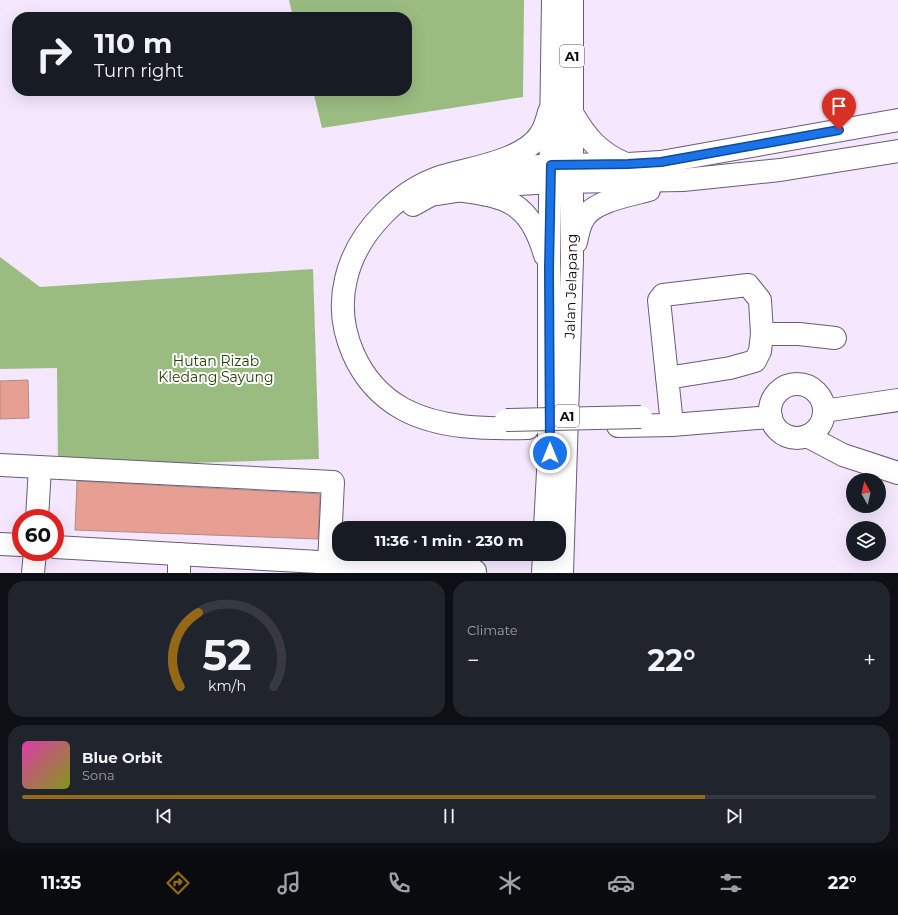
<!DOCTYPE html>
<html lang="en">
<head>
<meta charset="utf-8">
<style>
  body { margin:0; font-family:Montserrat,sans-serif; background:#20242c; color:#f1f3f6; height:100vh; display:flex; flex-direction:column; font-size:15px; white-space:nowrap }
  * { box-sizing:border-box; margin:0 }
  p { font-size:13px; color:#9ea1a6 }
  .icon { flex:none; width:22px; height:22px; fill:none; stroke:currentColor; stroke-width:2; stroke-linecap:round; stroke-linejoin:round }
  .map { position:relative; height:573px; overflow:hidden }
  .side { display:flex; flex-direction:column; gap:8px; padding:8px; background:#0d0f14; flex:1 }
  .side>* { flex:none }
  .banner { position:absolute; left:12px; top:12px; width:400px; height:84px; border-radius:16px; box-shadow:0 4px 16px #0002; background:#171b24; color:#f1f3f6; overflow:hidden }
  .needle { width:26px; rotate:352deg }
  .controls { position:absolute; left:846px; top:473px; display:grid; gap:8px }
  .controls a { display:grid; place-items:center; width:40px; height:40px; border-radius:50%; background:#171b24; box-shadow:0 4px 16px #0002; font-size:20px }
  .speed { position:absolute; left:12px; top:509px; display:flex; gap:8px; font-size:20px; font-weight:700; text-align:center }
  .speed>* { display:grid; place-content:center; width:52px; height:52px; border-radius:50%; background:#171b24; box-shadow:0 4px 16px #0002; line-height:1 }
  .speed .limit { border:6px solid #d22; background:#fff; color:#111 }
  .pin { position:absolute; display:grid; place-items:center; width:34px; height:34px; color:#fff; margin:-41px -17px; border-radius:50% 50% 50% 0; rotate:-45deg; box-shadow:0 0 4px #0007 }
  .pin .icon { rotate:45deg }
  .me { position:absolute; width:44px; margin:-22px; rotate:0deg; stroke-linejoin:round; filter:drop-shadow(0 0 3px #0008) }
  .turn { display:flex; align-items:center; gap:14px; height:84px; padding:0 16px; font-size:18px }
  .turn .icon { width:52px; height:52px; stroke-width:2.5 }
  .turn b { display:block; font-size:28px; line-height:34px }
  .big { font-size:30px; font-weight:700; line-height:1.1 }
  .side .card { flex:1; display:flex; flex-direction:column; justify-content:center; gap:6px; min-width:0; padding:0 14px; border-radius:16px; background:#20242c }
  .side .dial { align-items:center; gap:0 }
  .dial svg { height:104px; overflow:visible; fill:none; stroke:#363941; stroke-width:7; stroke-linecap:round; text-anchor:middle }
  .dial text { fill:#f1f3f6; stroke:none }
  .song { display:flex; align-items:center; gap:12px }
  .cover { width:48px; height:48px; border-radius:6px; background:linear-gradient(135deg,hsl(320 70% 55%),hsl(70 70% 35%)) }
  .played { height:4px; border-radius:2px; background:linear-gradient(90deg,#956815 80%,#363941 80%) }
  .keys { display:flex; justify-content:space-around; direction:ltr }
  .heat { display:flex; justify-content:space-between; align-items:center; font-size:22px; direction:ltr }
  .side .tiles { flex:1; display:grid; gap:8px; grid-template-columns:1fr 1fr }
  .card:last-child { grid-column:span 2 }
  .trip { position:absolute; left:332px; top:521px; width:234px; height:40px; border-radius:16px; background:#171b24; box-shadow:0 4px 16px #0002; font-weight:700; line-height:40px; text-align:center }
  .dock { display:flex; height:64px; justify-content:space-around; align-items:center; background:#090b0e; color:#9ea1a6 }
  .dock .icon { width:28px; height:28px }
  .dock .selected { color:#956815 }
  .dock b { font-size:18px; color:#f1f3f6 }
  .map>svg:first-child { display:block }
  .forest { fill:#9abc81 }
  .building { fill:#e79f93; stroke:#ad8c86 }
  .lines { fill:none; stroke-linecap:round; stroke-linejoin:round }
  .minor-casing { stroke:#695c74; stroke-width:24 }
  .major-casing { stroke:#695c74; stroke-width:24 }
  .highway-casing { stroke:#695c74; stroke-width:24 }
  .minor { stroke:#fff; stroke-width:22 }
  .major { stroke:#fff; stroke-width:22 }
  .highway { stroke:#fff; stroke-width:22 }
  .minor-bridge-casing { stroke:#695c74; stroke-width:24; stroke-linecap:butt }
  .minor-bridge { stroke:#fff; stroke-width:22 }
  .route-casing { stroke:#114b97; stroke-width:10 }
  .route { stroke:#1a73e8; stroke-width:7 }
  .labels { text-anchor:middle; stroke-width:4; stroke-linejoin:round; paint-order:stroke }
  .shield { fill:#fff; stroke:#57545a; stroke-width:1 }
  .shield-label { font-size:13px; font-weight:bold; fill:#0f0a13 }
  .street-label { font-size:14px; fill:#0f0a13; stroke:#fff }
  .park-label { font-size:14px; fill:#234100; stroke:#fff }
</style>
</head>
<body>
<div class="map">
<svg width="898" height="573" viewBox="0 0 898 573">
  <rect width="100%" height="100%" fill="#f4e7fe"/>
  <g class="forest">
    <path d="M289,0H524L523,97L322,128L313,91H407V17H293Z"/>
    <path d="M0,257L40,287L313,269L319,459L58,467L57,368L0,369Z"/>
  </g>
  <g class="building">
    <path d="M28,380L29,418L0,419V381Z"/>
    <path d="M77,481L320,494L318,539L75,530Z"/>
  </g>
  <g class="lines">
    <defs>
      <g id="minor">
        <path d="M413,205L431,195L489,186L551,182"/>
        <path d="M762,334H799L835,338"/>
        <path d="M667,378L730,368L755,361L760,351L762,334L760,300L748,285L663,295L659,300L671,415"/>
        <circle cx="797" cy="411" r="27"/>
        <path d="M824,411L898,400"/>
        <path d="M618,426L672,425L771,417"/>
        <path d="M528,428C487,429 440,429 403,409C358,384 334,329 346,279C357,231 403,185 451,174L551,165"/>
        <path d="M807,436L843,455L898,473"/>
        <path d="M0,465L333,482L329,563"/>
        <path d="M37,518L40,468"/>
        <path d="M0,544L21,545"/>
        <path d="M55,547L475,571V573"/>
        <path d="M33,573L35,552"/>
        <path d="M179,573V554"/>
      </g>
      <g id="major">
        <path d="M451,174C477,167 524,159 540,135C545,128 547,120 549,112"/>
        <path d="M557,182L683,180L780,170L898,151"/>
        <path d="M458,190C508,197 529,202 545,255"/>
        <path d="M576,242C578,234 579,225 584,218C594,201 631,195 649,190"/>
        <path d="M545,528L549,453V269L553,0"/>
        <path d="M543,573L544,554"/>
        <path id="s1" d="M562,573L572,259V0"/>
      </g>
      <g id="highway">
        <path d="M572,113C586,137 599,153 626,164"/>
        <path d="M551,165L628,164L661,162L898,120"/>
      </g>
    </defs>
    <use href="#minor" class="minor-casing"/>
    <use href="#major" class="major-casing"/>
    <use href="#highway" class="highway-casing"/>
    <use href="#minor" class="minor"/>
    <use href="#major" class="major"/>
    <use href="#highway" class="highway"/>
    <defs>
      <path id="minor-bridge" d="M506,420L641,417"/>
    </defs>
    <use href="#minor-bridge" class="minor-bridge-casing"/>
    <use href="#minor-bridge" class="minor-bridge"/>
  </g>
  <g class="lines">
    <defs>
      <path id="route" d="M550,453L549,269L551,165L628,164L661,162L839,130"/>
    </defs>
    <use href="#route" class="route-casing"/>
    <use href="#route" class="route"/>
  </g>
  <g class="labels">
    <g class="shield">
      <rect x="560" y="45" width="24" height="22" rx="3"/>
      <rect x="555" y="405" width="24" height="22" rx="3"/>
    </g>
    <g class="shield-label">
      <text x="572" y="61">A1</text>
      <text x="567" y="421">A1</text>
    </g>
    <g class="street-label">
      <text dy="5" stroke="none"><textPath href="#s1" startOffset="287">Jalan Jelapang</textPath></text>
    </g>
    <g class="park-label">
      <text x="216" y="366">Hutan Rizab<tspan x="216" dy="16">Kledang Sayung</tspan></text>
    </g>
  </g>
</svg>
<div class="controls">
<a><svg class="needle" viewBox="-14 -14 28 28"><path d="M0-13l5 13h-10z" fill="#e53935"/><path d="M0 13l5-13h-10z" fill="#9ea1a6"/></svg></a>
<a><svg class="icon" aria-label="layers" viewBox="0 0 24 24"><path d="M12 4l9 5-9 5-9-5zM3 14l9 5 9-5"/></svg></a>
</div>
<div class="speed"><div class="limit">60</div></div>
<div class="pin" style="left:839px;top:130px;background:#d93025"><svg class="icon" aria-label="arrive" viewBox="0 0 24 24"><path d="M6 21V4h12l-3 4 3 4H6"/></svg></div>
<svg class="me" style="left:550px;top:453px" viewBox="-20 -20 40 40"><circle r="17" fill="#1a73e8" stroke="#fff" stroke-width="3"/><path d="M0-11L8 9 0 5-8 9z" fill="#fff"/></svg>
<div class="trip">11:36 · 1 min · 230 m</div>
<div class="banner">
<div class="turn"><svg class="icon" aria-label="right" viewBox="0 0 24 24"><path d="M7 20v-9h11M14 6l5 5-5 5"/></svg><div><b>110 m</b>Turn right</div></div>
</div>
</div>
<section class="side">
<div class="tiles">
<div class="card dial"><svg viewBox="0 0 100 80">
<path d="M14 69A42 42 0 1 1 86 69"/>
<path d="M14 69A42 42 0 0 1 28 12" stroke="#956815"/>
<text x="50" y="56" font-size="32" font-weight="700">52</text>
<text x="50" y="72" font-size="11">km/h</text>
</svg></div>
<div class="card"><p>Climate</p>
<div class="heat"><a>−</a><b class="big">22°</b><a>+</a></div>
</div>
<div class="card">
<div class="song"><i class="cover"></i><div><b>Blue Orbit</b><p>Sona</p></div></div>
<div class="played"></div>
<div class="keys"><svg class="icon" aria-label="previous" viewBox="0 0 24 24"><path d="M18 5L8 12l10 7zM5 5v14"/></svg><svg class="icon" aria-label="pause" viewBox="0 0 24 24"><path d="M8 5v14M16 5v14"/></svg><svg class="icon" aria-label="next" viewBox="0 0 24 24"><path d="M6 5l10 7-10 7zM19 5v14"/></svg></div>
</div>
</div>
</section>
<nav class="dock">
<b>11:35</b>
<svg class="icon selected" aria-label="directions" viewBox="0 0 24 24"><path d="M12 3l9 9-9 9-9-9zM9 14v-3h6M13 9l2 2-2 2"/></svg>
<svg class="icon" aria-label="music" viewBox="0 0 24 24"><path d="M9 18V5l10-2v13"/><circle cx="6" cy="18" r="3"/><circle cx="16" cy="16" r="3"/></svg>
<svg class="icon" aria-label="phone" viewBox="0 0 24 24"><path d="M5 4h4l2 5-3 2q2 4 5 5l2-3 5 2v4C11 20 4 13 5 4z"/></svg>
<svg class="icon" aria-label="climate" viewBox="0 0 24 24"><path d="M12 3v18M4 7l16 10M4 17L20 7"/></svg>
<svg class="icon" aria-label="car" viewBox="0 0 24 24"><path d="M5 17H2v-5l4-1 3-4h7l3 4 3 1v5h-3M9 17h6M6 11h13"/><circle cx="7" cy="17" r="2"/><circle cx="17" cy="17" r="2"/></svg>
<svg class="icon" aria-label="filters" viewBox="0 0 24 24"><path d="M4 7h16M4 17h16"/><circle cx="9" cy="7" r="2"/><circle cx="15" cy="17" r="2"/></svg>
<b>22°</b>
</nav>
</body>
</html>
